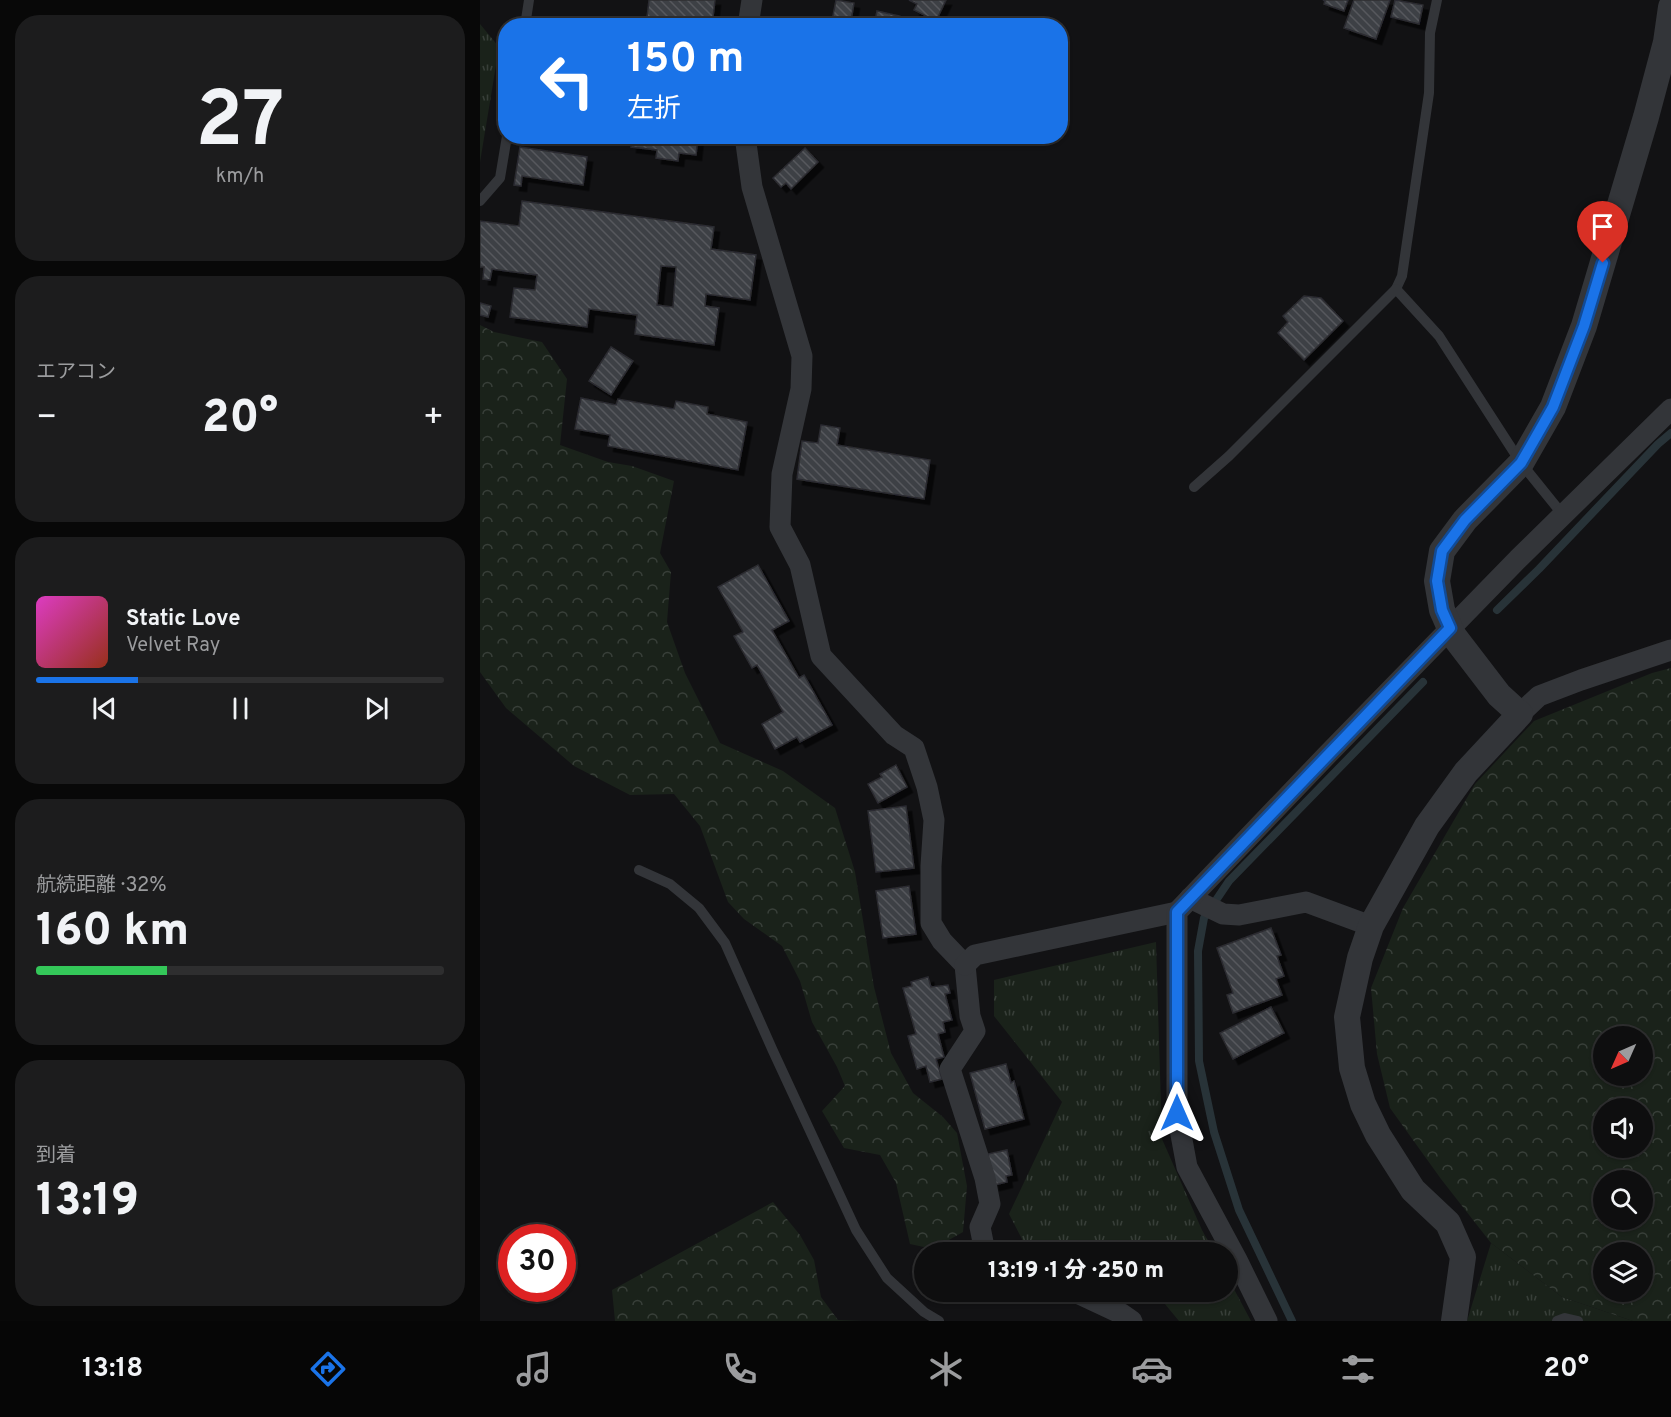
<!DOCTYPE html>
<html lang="ja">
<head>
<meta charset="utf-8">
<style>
  body { margin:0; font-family:Overpass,"Noto Sans JP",sans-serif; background:#1c1c1d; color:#f1f3f6; height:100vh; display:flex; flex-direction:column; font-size:22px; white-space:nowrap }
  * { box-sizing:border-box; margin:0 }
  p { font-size:20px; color:#9b9c9e }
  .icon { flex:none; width:33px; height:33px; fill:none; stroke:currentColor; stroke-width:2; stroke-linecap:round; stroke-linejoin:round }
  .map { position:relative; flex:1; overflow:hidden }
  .details { display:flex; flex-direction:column; gap:15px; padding:15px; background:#080808; width:480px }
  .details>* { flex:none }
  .guide { position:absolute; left:18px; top:18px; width:570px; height:126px; border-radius:24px; box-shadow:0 2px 4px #0004,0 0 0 2px #2e2e2f; background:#1a73e8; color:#fff; overflow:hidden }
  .needle { width:39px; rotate:225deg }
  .controls { position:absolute; left:1113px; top:1026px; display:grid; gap:12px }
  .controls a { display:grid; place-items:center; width:60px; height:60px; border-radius:50%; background:#0e0e0f; box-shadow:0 2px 4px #0004,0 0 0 2px #2e2e2f; font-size:30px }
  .speed { position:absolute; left:18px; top:1224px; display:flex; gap:12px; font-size:30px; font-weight:700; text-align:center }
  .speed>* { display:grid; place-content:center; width:78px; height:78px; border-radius:50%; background:#0e0e0f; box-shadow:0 2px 4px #0004,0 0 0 2px #2e2e2f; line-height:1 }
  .speed .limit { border:9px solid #d22; background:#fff; color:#111 }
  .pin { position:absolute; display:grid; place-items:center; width:51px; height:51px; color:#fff; margin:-62px -26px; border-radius:50% 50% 50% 0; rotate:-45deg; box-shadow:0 0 6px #0007 }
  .pin .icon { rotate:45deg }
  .me { position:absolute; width:66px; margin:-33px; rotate:0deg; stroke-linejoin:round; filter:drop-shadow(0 0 4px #0008) }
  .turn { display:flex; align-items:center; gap:21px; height:126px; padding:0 30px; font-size:27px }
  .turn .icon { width:78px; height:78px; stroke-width:2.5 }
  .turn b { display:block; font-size:42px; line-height:51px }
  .big { font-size:45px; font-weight:800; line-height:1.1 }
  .details .widget { flex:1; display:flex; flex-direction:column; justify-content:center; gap:9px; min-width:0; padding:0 21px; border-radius:24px; background:#1c1c1d }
  .details .dial { align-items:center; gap:0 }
  .dial b { font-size:78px; line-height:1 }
  .song { display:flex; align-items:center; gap:18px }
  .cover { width:72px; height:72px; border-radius:9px; background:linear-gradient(135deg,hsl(310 70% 55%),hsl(10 70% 35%)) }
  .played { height:6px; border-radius:3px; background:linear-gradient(90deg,#1a73e8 25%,#2e2e2f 25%) }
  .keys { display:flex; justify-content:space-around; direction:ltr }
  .heat { display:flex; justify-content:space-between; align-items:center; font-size:33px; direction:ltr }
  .charge { height:9px; border-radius:4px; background:linear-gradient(90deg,#34c759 32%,#2e2e2f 0) }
  .trip { position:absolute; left:434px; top:1242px; width:324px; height:60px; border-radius:30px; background:#0e0e0f; box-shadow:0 2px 4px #0004,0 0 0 2px #2e2e2f; font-weight:800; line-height:60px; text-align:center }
  .dock { display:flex; height:96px; justify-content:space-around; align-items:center; background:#060606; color:#9b9c9e }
  .dock .icon { width:42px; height:42px }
  .dock .active { color:#1a73e8 }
  .dock b { font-size:27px; color:#f1f3f6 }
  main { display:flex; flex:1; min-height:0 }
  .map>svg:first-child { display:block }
  .grass { fill:url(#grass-tufts) }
  .forest { fill:url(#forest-crowns); fill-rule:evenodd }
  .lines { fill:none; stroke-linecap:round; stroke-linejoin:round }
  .stream { stroke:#283338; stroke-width:8 }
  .building { fill:url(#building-back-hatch); stroke:#2c2c30; stroke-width:1.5; fill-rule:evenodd; filter:url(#shadow) }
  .service { stroke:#333539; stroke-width:10 }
  .minor { stroke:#333539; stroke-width:21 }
  .tertiary { stroke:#333539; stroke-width:26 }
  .route-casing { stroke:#114b97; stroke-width:15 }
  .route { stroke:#1a73e8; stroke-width:10 }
</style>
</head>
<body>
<main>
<section class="details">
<div class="widget dial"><b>27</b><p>km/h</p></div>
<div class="widget"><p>エアコン</p>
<div class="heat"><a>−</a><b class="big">20°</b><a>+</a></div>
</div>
<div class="widget">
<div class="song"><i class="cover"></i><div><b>Static Love</b><p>Velvet Ray</p></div></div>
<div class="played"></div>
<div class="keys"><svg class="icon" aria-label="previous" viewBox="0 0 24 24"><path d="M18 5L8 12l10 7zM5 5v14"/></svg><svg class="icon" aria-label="pause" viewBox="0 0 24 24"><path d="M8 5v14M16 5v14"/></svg><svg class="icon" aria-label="next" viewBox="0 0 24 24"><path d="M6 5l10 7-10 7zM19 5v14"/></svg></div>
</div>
<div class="widget"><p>航続距離 · 32%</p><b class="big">160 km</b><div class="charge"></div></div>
<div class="widget"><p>到着</p><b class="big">13:19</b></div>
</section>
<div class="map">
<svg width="1191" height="1321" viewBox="0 0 1191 1321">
  <defs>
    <pattern id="grass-tufts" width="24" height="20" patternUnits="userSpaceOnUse" patternTransform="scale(1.5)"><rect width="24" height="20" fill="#1a221a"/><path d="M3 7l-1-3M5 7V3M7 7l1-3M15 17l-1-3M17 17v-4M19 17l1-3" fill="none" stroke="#383f39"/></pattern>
    <pattern id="forest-crowns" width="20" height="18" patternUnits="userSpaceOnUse" patternTransform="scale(1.5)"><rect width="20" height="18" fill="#1a221a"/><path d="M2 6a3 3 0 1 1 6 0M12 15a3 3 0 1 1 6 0" fill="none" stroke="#383f39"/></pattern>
    <pattern id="building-back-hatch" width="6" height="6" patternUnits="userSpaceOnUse" patternTransform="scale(1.5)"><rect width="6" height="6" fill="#3e4044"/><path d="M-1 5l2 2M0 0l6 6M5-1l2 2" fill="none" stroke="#57595d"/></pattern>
    <filter id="shadow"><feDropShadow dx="5.5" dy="5.5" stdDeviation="0" flood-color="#0009"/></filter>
  </defs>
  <rect width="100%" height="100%" fill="#121214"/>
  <g class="grass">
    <path d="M0,24L19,47L0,162Z"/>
    <path d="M676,942L682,1139L722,1230L734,1252H564L543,1241L529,1214L582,1102L514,1016V980Z"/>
    <path d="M1011,1243L1082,1297L1153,1321H987Z"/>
    <path d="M747,1276L771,1321H699L675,1292H747Z"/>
  </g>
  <g class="forest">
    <path d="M0,325L14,332L62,342L87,379L80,445L128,462L152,466L194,481L180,553L191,572L187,622L205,673L240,743L303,771L355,808L375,872L394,987L411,1053L433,1093L463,1117L477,1133L487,1186L483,1232L453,1249L430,1244L416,1183L400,1155L364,1148L342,1111L365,1086L357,1067L332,1022L320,981L302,946L264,919L248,902L220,826L194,794L150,795L94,766L26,708L0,672Z"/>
    <path d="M1191,668V1321H1153L1082,1297L1011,1243L961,1179L910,1108L897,1054L891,988L923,908L995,784L1054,721L1172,673ZM1124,1036H1162V1076H1124ZM1124,1108H1162V1148H1124ZM1124,1180H1162V1220H1124ZM1124,1252H1162V1292H1124Z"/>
    <path d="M293,1202L320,1235L334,1260L341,1297L358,1320L383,1321H135L132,1290Z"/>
  </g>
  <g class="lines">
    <g class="stream">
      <path d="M1017,610L1059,569L1178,444L1191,433"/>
      <path d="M812,1321L759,1210L734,1132L719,1061L718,951L724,918L749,881L943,682"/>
    </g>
  </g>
  <g class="building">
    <path d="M169,0H235L232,26H166Z"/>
    <path d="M356,0L374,3L370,26H351Z"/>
    <path d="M429,0H466L456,21L434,10L437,4Z"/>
    <path d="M843,0H868L864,11L844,4L845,1Z"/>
    <path d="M874,0H910L896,39L864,28Z"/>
    <path d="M915,0L943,5L939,24L911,17Z"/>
    <path d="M397,11L419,16L445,26H394Z"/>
    <path d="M152,136H218L216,155L199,153L198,161L176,158L177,150L151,147Z"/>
    <path d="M40,147L107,157L103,185L42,176L41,186L34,185Z"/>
    <path d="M325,148L338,162L311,189L306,183L301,187L293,178Z"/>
    <path d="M42,201L234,227L231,249L276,255L270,300L226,294L225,306L239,308L234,345L155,334L157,315L109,309L107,327L30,317L34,288L55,290L57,275L12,269L10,280L3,279L4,267H0V221L39,226ZM181,266L196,267L193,307L177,305Z"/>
    <path d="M824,296L841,298L863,321L824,360L798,333L808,322L803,316Z"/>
    <path d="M0,303L11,306L8,317L0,315Z"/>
    <path d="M131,347L153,361L131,395L109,381Z"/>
    <path d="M101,398L136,405L138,399L194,409L196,401L228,407L227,414L267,422L258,470L128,446L130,435L95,429Z"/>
    <path d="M341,425L360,428L357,445L450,460L444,499L317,479L322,441L338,443Z"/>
    <path d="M278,565L309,621L292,630L319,678L324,675L352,725L320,742L317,737L295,749L282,724L303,712L277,665L272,668L254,636L263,632L238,587Z"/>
    <path d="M416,765L427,787L398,803L388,784L402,777L400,774Z"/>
    <path d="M426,806L434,868L396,872L388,811Z"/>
    <path d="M429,886L436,934L403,938L396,891Z"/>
    <path d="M791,928L801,955L797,956L804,976L796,979L802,995L753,1013L747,995L753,993L737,948Z"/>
    <path d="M448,977L451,987L468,985L470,993L465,994L472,1020L463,1022L465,1032L458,1034L464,1057L456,1059L462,1079L450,1082L446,1066L437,1069L428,1036L436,1034L423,988L432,986L431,982Z"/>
    <path d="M791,1007L804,1033L753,1059L740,1033Z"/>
    <path d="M526,1064L531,1083L534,1081L544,1119L505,1129L490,1073Z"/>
    <path d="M527,1150L532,1175L526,1176L527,1182L514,1185L508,1154Z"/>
  </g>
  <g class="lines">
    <g class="service">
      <path d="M45,26L49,0"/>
      <path d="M0,201L20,178L27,136"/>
      <path d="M916,289L922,276L949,93L950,33L957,0"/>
      <path d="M714,487L749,456L916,289L959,336L1041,463L1083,515"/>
      <path d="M159,870L190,884L219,908L245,943L293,1051L376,1230L407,1278L444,1312L459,1321"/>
      <path d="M1077,1321L1085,1318L1098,1321"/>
    </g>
    <g class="minor">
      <path d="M268,26L272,0"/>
      <path d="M265,136L272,187L322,356L321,389L302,474L300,527L320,565L341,656L414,735L434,748L447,787L454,820L451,866V923L462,941L485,965L490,1016L495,1031L470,1069L505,1178L510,1204L500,1227L504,1247L510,1252"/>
      <path d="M1040,714L1059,696L1101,680L1191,650"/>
      <path d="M710,898L743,914L759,915L826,902L891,926"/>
      <path d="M485,965L495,955L697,912"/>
      <path d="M595,1292L642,1314L652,1321"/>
      <path d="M787,1321L757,1260L707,1167L697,1113V912L846,756L1038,559L1191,409"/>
    </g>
    <path class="tertiary" d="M974,1321L983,1257L968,1223L933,1190L898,1135L883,1104L872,1068L867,1017L880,958L891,926L947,826L986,772L1040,714L1019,695L973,635L962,610L957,581L962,551L985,520L1041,463L1073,407L1104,326L1166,117L1186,42L1191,7"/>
  </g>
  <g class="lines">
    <defs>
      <path id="route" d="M697,1113V912L970,628L962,610L957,581L962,551L985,520L1041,463L1073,407L1104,326L1123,263"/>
    </defs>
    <use href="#route" class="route-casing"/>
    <use href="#route" class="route"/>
  </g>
</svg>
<div class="controls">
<a><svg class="needle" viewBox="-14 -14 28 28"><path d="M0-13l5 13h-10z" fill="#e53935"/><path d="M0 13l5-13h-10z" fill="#9b9c9e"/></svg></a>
<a><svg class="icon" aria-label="sound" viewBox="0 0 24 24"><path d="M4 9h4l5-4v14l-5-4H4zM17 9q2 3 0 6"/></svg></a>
<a><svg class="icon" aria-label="search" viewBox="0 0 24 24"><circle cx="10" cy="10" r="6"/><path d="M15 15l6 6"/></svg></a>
<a><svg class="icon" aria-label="layers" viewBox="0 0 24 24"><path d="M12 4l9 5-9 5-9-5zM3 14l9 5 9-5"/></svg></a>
</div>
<div class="speed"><div class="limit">30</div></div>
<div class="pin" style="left:1123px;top:263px;background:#d93025"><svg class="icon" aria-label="arrive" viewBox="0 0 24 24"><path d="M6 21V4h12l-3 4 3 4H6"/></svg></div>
<svg class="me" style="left:697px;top:1113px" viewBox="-20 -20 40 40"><path d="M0-17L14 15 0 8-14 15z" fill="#1a73e8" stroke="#fff" stroke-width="4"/></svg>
<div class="trip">13:19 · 1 分 · 250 m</div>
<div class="guide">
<div class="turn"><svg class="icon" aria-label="left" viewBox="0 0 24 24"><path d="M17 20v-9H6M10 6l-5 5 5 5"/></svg><div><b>150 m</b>左折</div></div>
</div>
</div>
</main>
<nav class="dock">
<b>13:18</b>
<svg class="icon active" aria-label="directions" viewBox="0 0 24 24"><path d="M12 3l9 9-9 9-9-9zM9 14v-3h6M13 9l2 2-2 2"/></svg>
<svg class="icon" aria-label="music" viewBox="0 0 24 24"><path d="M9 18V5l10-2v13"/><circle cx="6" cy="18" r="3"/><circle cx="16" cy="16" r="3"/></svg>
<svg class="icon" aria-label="phone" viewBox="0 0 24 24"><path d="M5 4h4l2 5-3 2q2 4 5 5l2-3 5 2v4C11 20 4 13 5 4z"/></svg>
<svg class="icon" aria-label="climate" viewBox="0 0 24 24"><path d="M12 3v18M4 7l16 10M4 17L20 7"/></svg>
<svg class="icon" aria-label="car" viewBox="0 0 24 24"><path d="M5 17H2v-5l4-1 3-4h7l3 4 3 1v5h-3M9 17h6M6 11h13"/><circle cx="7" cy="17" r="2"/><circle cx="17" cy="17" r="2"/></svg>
<svg class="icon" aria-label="filters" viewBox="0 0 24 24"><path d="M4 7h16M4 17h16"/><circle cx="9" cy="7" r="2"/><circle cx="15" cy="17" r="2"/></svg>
<b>20°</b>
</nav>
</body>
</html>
